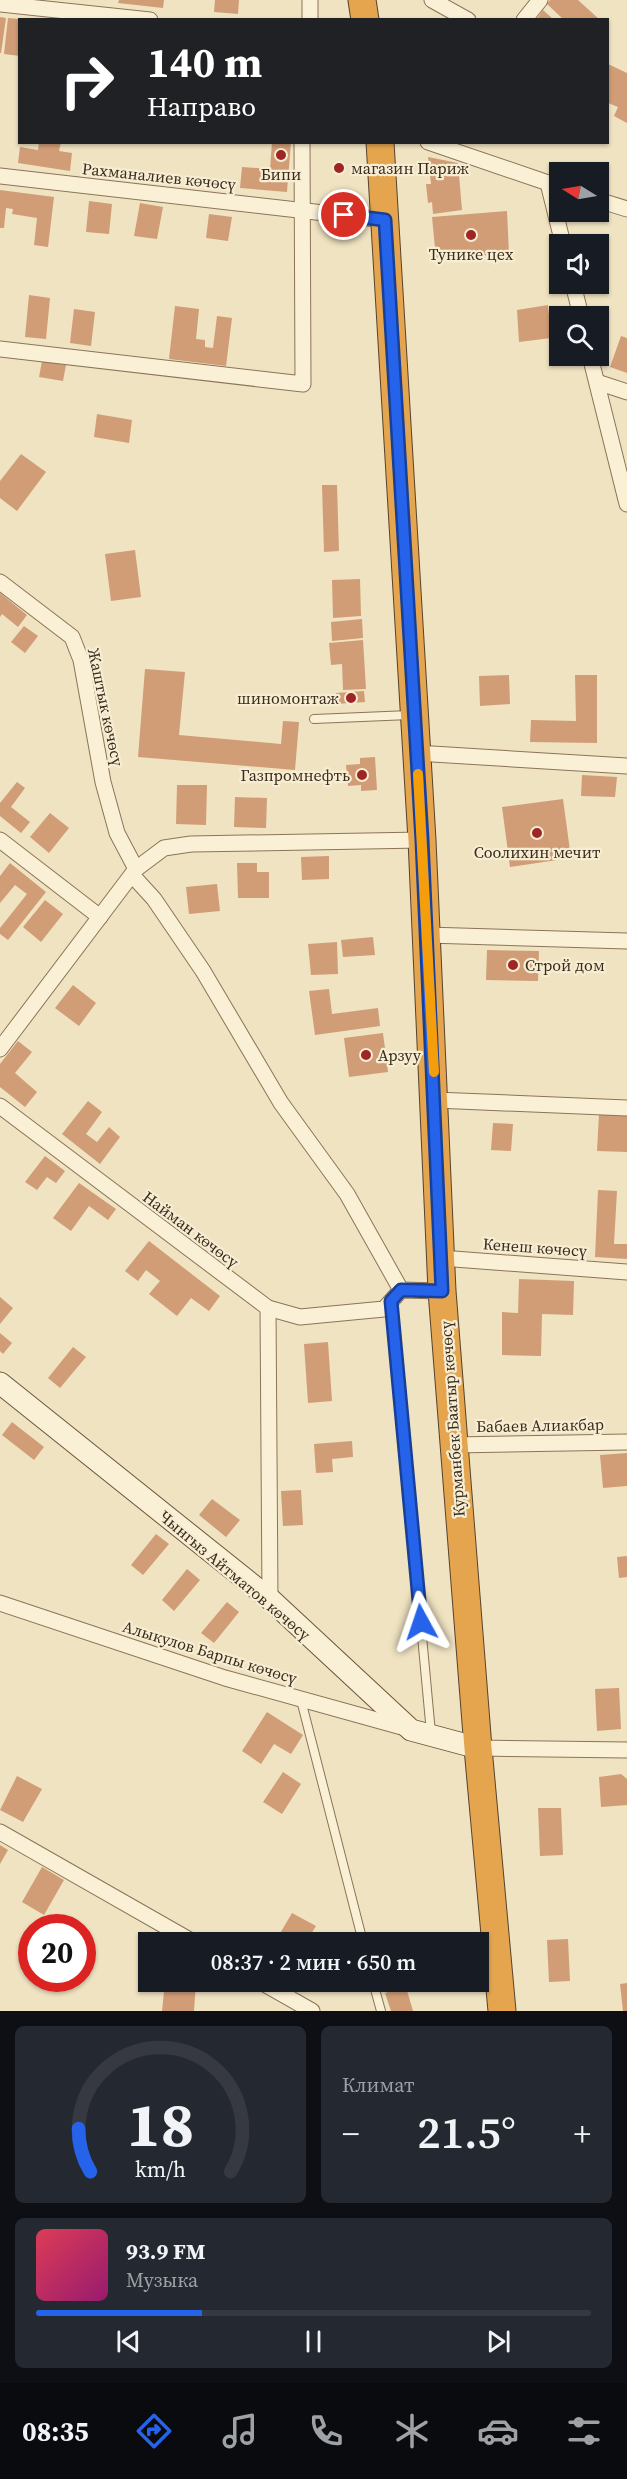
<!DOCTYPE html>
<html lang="ru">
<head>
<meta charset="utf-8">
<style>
  body { margin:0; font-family:"Source Serif 4",serif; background:#242831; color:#f1f3f6; height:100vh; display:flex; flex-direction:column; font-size:22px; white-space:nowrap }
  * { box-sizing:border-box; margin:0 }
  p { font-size:20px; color:#9ea1a6 }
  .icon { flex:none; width:33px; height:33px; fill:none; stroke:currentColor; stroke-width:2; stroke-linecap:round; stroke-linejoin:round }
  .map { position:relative; height:2011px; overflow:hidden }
  .side { display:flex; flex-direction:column; gap:15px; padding:15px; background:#0d0f14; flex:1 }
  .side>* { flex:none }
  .hud { position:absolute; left:18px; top:18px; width:591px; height:126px; border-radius:0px; box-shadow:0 2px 4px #0004; background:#202124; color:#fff; overflow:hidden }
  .needle { width:39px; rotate:281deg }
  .controls { position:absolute; left:549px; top:162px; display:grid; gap:12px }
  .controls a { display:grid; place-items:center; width:60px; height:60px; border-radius:0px; background:#171b24; box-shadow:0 2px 4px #0004; font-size:30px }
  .speed { position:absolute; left:18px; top:1914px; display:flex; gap:12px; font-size:30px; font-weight:700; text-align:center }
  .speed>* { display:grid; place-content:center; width:78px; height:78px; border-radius:50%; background:#171b24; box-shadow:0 2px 4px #0004; line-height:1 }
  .speed .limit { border:9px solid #d22; background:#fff; color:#111 }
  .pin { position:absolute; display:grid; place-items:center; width:51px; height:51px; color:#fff; margin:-26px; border:3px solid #fff; border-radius:50%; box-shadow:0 2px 6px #0007 }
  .me { position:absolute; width:66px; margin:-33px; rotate:355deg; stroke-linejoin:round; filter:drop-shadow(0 0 4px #0008) }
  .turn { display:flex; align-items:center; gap:21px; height:126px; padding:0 30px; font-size:27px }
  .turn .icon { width:78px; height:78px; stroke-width:2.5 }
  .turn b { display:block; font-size:42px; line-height:51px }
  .big { font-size:45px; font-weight:600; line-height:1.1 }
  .side .tile { flex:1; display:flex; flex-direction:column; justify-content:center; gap:9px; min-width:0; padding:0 21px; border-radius:9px; background:#242831 }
  .side .dial { align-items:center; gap:0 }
  .dial svg { height:156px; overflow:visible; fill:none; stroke:#363941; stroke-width:7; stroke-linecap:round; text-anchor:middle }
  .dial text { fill:#f1f3f6; stroke:none }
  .song { display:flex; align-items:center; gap:18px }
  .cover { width:72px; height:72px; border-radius:9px; background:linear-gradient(135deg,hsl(350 70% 55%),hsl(320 70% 35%)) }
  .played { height:6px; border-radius:3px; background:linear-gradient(90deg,#2563eb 30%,#363941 30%) }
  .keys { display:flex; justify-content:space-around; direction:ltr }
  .heat { display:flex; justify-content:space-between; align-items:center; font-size:33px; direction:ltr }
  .side .tiles { flex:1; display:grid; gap:15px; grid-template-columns:1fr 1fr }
  .tile:last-child { grid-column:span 2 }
  .trip { position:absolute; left:138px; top:1932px; width:351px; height:60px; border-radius:0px; background:#171b24; box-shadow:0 2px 4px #0004; font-weight:600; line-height:60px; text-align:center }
  .menu { display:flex; height:96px; justify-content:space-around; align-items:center; background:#090b0e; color:#9ea1a6 }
  .menu .icon { width:42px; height:42px }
  .menu .current { color:#2563eb }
  .menu b { font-size:27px; color:#f1f3f6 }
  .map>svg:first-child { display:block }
  .building { fill:#d09d76 }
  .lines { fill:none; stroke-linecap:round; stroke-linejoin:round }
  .lane-casing { stroke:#8b7458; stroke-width:10 }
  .street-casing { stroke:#8b7458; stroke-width:17 }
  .secondary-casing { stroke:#6c553b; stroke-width:23 }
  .highway-casing { stroke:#58422c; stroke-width:29 }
  .lane { stroke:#faf0d5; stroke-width:8 }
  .street { stroke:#faf0d5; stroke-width:15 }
  .secondary { stroke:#faf0d5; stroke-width:21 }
  .highway { stroke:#e4a54e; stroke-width:27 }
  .route-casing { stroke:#184099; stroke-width:15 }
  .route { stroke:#2563eb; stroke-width:10 }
  .slow { stroke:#f59e0b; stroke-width:10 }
  .poi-dot { fill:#9d2625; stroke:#f7edd2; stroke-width:2 }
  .labels { text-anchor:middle; stroke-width:4.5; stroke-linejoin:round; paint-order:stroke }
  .poi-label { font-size:16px; fill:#3a2b1d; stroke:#f7edd2; text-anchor:start }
  .street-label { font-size:16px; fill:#3a2b1d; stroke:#f7edd2 }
</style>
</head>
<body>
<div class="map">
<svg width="627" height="2011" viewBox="0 0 627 2011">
  <rect width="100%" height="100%" fill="#f0e3c2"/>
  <g class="building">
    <path d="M119,0H164L163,8L118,3Z"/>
    <path d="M215,0H239L238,14L214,12Z"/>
    <path d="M550,0H578L600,20H564L547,4Z"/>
    <path d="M543,10L554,20H536Z"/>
    <path d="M0,17L6,18L1,53H0Z"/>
    <path d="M8,18L20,19V56L4,54Z"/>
    <path d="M608,64L627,73V123L614,116L618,107L608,103Z"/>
    <path d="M39,142H61L59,151L72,153L70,171L18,163L20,147L38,150Z"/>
    <path d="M272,142H291L287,192L240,188L242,167L270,169Z"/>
    <path d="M428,157L458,163L462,210L433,214L432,202L428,203L426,184H431Z"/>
    <path d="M0,190L54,197L48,247L34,245L37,218L12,214L13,209L6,208L4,228H0Z"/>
    <path d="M89,201L112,204L109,234L86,232Z"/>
    <path d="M140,203L163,207L157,239L134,236Z"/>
    <path d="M507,211L509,254L436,258L432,217Z"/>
    <path d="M209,214L232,217L228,241L206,238Z"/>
    <path d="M29,295L50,298L46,339L25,337Z"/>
    <path d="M548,305L551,338L519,342L517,310Z"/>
    <path d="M175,306L199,309L196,339L205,340V347L213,348L217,316L232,318L226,366L169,359Z"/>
    <path d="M74,309L95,312L91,346L70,343Z"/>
    <path d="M621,336L627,338V373L610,367Z"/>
    <path d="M42,361L66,365L63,381L39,377Z"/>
    <path d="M97,414L132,420L129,443L94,437Z"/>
    <path d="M21,454L46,472L17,511L0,498V481Z"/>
    <path d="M322,485H337L339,551L324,552Z"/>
    <path d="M135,550L141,597L111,601L105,554Z"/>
    <path d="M360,579L361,616L333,618L332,580Z"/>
    <path d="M0,593L27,615L18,627L2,614L0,617Z"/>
    <path d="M362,619L363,638L332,641L331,622Z"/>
    <path d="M24,626L38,636L25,653L11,642Z"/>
    <path d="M363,640L366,689L343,690L342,664L331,665L329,643Z"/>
    <path d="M145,669L185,672L179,735L281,744L283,721L299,722L295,770L138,757Z"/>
    <path d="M509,675L510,704L480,706L479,676Z"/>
    <path d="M575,675H597V743L530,742L531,720L576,721Z"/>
    <path d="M364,691L365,702L336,704V693Z"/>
    <path d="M375,757L377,790L361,791V785L348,786L346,765L360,764V758Z"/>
    <path d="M582,775L617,777L615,797L581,796Z"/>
    <path d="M17,782L25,788L11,807L30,822L21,833L0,816V803Z"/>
    <path d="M177,785H207L206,825L176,824Z"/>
    <path d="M235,797L267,798L266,828L234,827Z"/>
    <path d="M563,799L571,858L510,867L502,807Z"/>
    <path d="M50,813L69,828L49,853L30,837Z"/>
    <path d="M329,856V879L302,880L301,857Z"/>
    <path d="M10,863L46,892L8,940L0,934V928L27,894L15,885L0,903V876Z"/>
    <path d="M237,863H257V872H269V898H238Z"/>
    <path d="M217,884L220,911L189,914L186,887Z"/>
    <path d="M45,900L63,914L41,942L23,927Z"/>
    <path d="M373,937L375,955L343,957L341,940Z"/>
    <path d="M337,942L338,974L311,975L308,944Z"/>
    <path d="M487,950L539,951L538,981L486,980Z"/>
    <path d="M73,985L96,1003L79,1026L55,1008Z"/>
    <path d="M329,989L332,1014L378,1008L380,1026L315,1035L309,991Z"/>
    <path d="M383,1033L388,1072L349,1077L344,1038Z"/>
    <path d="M18,1041L32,1052L15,1073L37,1092L25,1107L0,1087V1064Z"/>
    <path d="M88,1101L102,1112L86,1134L97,1142L109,1127L120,1137L100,1164L62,1134Z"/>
    <path d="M599,1114L627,1116V1152L597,1151Z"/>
    <path d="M493,1123L513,1124L511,1151L491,1150Z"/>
    <path d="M45,1156L65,1171L56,1183L47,1177L37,1190L25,1182Z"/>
    <path d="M79,1183L116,1209L108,1220L89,1206L71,1231L53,1218Z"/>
    <path d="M598,1190L617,1191L614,1244H627V1259L595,1257Z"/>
    <path d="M149,1241L220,1296L209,1311L191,1298L177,1316L149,1294L160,1281L146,1270L138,1281L125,1271Z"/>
    <path d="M519,1279L574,1281L573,1315L542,1314L541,1356L502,1355V1312L518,1313Z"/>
    <path d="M0,1297L13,1308L0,1324Z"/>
    <path d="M0,1333L12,1343L3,1354L0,1351Z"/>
    <path d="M328,1342L332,1401L308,1403L304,1344Z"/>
    <path d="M73,1347L86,1357L60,1388L48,1378Z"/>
    <path d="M12,1422L44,1447L34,1460L2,1435Z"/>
    <path d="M352,1441L353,1457L332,1459L333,1472L316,1473L314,1444Z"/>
    <path d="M627,1453V1486L603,1488L600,1455Z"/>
    <path d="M301,1490L303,1525L283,1526L281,1491Z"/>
    <path d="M212,1499L240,1520L226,1537L199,1515Z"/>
    <path d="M156,1534L169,1544L143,1575L131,1565Z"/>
    <path d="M627,1556V1577L619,1578L617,1557Z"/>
    <path d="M187,1569L200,1580L174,1611L162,1600Z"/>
    <path d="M227,1602L239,1612L214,1643L201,1633Z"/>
    <path d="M619,1688L621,1729L597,1731L595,1689Z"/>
    <path d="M267,1712L303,1735L291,1754L274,1744L261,1764L242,1751Z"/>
    <path d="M283,1772L301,1784L282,1814L263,1802Z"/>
    <path d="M621,1774L627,1779V1805L601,1807L599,1777Z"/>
    <path d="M17,1776L42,1789L23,1822L0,1810Z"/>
    <path d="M538,1808H561L563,1855L540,1856Z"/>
    <path d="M0,1845L8,1850L0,1864Z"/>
    <path d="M42,1867L64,1880L44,1915L22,1902Z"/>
    <path d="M292,1913L316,1926L306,1942H275Z"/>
    <path d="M568,1939L570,1981L549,1982L547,1940Z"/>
    <path d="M165,1982H196L194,2011H162Z"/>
    <path d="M627,1983V2011H623L620,1984Z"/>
    <path d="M406,1987L413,2011H391L385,1993Z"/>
  </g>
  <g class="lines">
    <defs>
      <g id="lane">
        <path d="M314,719L410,715"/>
        <path d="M391,1303L431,1733"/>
        <path d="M301,1700L363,1942"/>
        <path d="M373,1982L381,2011"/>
      </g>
      <g id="street">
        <path d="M310,0V20"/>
        <path d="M432,0L468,20"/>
        <path d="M0,4L150,20"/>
        <path d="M524,20L540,0"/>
        <path d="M428,142L560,187"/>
        <path d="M0,176L385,220"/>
        <path d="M548,183L563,244"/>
        <path d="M598,200L627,209"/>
        <path d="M573,284L581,316"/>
        <path d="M0,349L303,384L302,142"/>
        <path d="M590,356L627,504"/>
        <path d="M597,382L627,392"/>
        <path d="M0,582L72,637L81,660L103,782L117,833L136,869"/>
        <path d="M416,753L627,766"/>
        <path d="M0,840L100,917"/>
        <path d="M133,876L154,899L203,971L281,1103L347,1194L401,1290"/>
        <path d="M427,935L627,941"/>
        <path d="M0,1049L136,869L164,848L191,844L422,840"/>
        <path d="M435,1100L627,1108"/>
        <path d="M0,1106L268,1308L300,1317L384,1309L401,1290L442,1291"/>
        <path d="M441,1258L627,1272"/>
        <path d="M268,1308L270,1599"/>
        <path d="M454,1445L627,1442"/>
        <path d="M0,1603L225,1678L409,1729"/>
        <path d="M478,1748L627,1750"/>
        <path d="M0,1832L193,1942"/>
        <path d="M261,1982L312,2011"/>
      </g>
      <path id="secondary" d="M0,1383L270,1599L411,1730L478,1748"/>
      <g id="highway">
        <path d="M362,0L365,20"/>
        <path d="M380,142L422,840L442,1291L478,1748L502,2011"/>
      </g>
    </defs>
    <use href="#lane" class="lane-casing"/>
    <use href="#street" class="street-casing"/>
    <use href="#secondary" class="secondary-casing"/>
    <use href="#highway" class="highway-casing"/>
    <use href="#lane" class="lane"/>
    <use href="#street" class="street"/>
    <use href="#secondary" class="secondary"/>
    <use href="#highway" class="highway"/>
  </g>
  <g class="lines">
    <defs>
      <path id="route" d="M344,215L385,220L422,840L442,1291L401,1290L391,1301L421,1622"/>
    </defs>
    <use href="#route" class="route-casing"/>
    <use href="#route" class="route"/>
    <path class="slow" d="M418,774L434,1072"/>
  </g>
  <g class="poi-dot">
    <circle cx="281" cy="155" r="6"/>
    <circle cx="339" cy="168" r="6"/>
    <circle cx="471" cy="235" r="6"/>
    <circle cx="351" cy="698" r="6"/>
    <circle cx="362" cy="775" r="6"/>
    <circle cx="537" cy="833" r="6"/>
    <circle cx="513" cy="965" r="6"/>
    <circle cx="366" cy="1055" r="6"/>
  </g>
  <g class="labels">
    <g class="poi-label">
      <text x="351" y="174">магазин Париж</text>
      <text x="281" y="180" text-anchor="middle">Бипи</text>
      <text x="471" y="260" text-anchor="middle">Тунике цех</text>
      <text x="339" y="704" text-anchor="end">шиномонтаж</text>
      <text x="350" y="781" text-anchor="end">Газпромнефть</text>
      <text x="537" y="858" text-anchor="middle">Соолихин мечит</text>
      <text x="525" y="971">Строй дом</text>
      <text x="378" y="1061">Арзуу</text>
    </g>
    <g class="street-label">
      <text transform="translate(159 176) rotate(6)" y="6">Рахманалиев көчөсү</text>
      <text transform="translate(106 707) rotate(78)" y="6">Жаштык көчөсү</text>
      <text transform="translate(191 1229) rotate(37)" y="6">Найман көчөсү</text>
      <text transform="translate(535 1247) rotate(4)" y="6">Кенеш көчөсү</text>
      <text transform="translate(452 1419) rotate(-94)" y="6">Курманбек Баатыр көчөсү</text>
      <text transform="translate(540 1425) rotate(-1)" y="6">Бабаев Алиакбар</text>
      <text transform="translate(235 1575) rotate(40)" y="6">Чынгыз Айтматов көчөсү</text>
      <text transform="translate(210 1652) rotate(17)" y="6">Алыкулов Барпы көчөсү</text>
    </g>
  </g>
</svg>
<div class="controls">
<a><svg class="needle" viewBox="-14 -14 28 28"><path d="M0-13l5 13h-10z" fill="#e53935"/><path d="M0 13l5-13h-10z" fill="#9ea1a6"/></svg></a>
<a><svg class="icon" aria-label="sound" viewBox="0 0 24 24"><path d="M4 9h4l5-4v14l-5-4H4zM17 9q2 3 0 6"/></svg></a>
<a><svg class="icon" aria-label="search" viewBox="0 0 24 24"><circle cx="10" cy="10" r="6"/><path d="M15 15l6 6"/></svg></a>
</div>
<div class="speed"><div class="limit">20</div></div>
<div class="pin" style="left:344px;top:215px;background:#d93025"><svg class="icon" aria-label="arrive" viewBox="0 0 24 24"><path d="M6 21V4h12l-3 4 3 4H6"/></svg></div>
<svg class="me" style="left:421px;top:1622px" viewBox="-20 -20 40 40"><path d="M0-17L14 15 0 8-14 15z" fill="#2563eb" stroke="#fff" stroke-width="4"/></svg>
<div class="trip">08:37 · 2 мин · 650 m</div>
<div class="hud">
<div class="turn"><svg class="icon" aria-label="right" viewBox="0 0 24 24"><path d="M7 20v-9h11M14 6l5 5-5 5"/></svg><div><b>140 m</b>Направо</div></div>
</div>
</div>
<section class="side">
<div class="tiles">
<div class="tile dial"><svg viewBox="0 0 100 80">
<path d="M14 69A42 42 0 1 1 86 69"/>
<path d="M14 69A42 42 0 0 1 8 47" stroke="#2563eb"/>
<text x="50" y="56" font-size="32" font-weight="700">18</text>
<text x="50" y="72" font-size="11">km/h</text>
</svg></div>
<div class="tile"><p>Климат</p>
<div class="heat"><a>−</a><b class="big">21.5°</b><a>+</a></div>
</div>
<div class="tile">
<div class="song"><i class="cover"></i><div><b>93.9 FM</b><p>Музыка</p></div></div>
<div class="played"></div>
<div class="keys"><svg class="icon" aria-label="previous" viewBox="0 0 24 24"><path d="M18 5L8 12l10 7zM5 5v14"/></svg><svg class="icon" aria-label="pause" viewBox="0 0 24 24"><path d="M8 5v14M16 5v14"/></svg><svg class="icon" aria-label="next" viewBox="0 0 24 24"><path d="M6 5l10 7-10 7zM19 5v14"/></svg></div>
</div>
</div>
</section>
<nav class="menu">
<b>08:35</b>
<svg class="icon current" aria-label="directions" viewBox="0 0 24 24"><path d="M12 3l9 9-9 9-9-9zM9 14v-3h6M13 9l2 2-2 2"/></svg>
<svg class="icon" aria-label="music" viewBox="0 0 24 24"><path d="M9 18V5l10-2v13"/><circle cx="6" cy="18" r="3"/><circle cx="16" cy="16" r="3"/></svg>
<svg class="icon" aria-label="phone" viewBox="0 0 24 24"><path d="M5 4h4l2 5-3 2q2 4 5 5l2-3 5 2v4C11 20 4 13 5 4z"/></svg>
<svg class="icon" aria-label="climate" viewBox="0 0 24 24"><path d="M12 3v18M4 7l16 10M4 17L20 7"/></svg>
<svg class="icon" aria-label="car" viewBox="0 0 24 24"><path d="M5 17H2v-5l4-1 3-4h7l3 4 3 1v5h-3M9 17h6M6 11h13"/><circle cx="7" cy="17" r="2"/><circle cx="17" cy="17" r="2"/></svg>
<svg class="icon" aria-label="filters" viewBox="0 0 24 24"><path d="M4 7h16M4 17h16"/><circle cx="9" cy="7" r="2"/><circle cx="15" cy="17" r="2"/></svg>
</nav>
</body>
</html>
